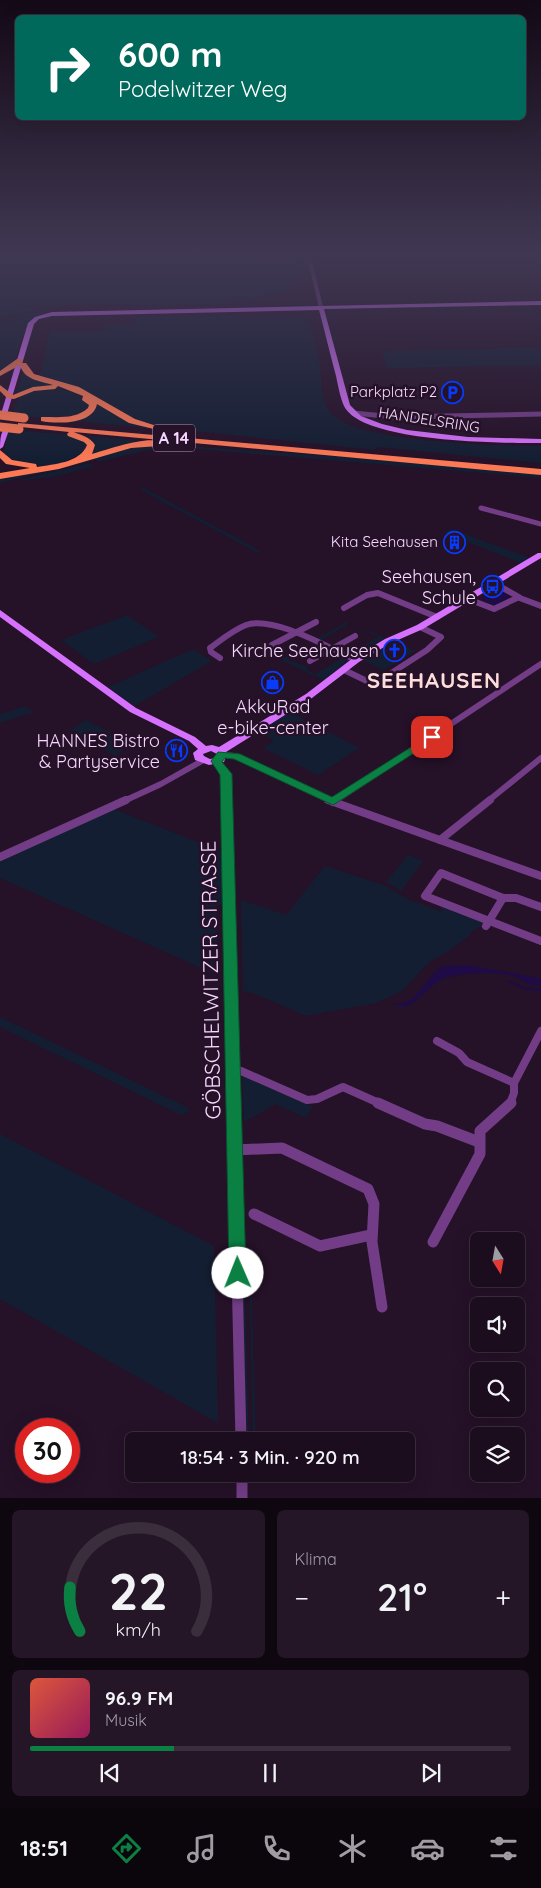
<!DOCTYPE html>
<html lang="de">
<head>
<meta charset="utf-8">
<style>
  body { margin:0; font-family:Quicksand,sans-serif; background:#251627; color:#f1f3f6; height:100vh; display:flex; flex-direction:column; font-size:19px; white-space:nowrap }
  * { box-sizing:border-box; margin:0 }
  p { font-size:16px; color:#a09ca4 }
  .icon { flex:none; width:28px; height:28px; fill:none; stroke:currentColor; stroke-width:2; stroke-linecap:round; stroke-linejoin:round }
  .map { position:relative; height:1498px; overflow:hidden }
  .sheet { display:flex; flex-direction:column; gap:12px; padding:12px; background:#0f0710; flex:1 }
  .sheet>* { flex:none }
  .guide { position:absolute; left:15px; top:15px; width:511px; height:105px; border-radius:8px; box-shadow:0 5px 20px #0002,0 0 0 1px #3a2d3c; background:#00695c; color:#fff; overflow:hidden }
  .needle { width:32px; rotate:169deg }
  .fabs { position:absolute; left:470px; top:1232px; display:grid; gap:10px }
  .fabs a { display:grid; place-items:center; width:55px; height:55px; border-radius:8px; background:#1c0d1e; box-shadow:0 5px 20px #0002,0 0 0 1px #3a2d3c; font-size:25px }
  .speed { position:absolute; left:15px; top:1418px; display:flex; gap:10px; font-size:25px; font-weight:700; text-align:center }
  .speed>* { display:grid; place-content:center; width:65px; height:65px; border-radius:50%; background:#1c0d1e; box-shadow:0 5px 20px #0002,0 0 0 1px #3a2d3c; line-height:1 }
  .speed .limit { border:8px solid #d22; background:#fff; color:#111 }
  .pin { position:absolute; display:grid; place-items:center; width:42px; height:42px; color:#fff; margin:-21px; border-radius:10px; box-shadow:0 2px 8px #0006 }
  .me { position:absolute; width:55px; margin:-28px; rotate:359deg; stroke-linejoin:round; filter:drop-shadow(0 0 4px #0008) }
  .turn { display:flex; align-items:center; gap:18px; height:105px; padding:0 20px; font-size:22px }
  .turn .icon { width:65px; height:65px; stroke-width:2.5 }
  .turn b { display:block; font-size:35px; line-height:42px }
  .big { font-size:38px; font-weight:600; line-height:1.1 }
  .sheet .card { flex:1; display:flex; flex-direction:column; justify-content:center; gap:8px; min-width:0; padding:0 18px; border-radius:8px; background:#251627 }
  .sheet .dial { align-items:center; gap:0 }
  .dial svg { height:130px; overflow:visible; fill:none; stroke:#3a2d3c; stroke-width:7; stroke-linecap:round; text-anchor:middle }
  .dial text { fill:#f1f3f6; stroke:none }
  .song { display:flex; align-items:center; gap:15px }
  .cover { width:60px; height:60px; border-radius:8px; background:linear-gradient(135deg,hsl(10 70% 55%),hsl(330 70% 35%)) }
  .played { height:5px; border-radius:2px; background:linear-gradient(90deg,#0b8043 30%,#3a2d3c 30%) }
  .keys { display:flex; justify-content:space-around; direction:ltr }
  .heat { display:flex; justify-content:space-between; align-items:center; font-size:28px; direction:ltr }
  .sheet .tiles { flex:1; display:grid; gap:12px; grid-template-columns:1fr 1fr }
  .card:last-child { grid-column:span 2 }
  .trip { position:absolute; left:125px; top:1432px; width:290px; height:50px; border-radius:8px; background:#1c0d1e; box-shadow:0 5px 20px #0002,0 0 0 1px #3a2d3c; font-weight:600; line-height:50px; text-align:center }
  .menu { display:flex; height:80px; justify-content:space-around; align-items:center; background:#0b050c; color:#a09ca4 }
  .menu .icon { width:35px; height:35px }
  .menu .on { color:#0b8043 }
  .menu b { font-size:22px; color:#f1f3f6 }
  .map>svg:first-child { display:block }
  .green { fill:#141e32 }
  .water { fill:#1f0c46 }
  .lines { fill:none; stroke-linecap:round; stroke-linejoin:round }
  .stream-far1 { stroke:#1f0c46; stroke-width:1 }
  .stream { stroke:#1f0c46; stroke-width:2.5 }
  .street-far4 { stroke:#723d86; stroke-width:4 }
  .street-far3 { stroke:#723d86; stroke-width:5 }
  .street-far2 { stroke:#723d86; stroke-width:6 }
  .street-far1 { stroke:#723d86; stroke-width:8 }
  .street { stroke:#723d86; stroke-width:11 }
  .secondary { fill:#d571fc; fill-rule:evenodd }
  .highway { fill:#fc7956; fill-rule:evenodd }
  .highway-bridge { stroke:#fc7956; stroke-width:9 }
  .route { fill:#0b8043; stroke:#07532c }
  .labels { text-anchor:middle; stroke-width:5; stroke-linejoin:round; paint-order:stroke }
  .far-poi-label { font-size:15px; fill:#f7d8fe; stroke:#251128; text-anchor:end }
  .far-street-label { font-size:15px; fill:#f7d8fe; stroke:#251128 }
  .shield { fill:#251128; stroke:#b89cbe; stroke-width:1 }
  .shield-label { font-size:16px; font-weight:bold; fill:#f7d8fe }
  .poi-label { font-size:18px; fill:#f7d8fe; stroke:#251128; text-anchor:end }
  .near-street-label { font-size:21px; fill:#f7d8fe; stroke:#251128 }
  .district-label { font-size:22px; font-weight:bold; letter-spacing:1px; fill:#fedcda; stroke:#251128 }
</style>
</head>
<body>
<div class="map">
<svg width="541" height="1498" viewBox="0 0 541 1498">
  <rect width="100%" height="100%" fill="#251128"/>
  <g class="green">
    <path d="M0,252H129V257C184,258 237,252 292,252C297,257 299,261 300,268C311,319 106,302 76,304C67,304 56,307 46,307C38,308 28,304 20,304L18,305L40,309L0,318V304H4L0,302V253L33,257Z"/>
    <path d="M526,307L338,311L332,310L527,307L531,309L541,325Z"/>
    <path d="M41,310L45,314L68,311L124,310L63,312L34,318L26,325L14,362L0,372V324L43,314L0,323V321Z"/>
    <path d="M242,315L244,318L304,317L309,320C313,333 316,347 319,360C322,375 320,400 330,412C355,444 500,445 541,446V463L378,447L375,450L157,427L144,424L81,390L31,374L40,375L50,331H104L105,325L129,324L137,317Z"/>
    <path d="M541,348V365L390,368L386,366L382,353L386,351Z"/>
    <path d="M23,371L65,386L148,428L65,420L89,414L93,401C57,380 54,390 17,393Z"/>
    <path d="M48,388C64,388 82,393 91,407C69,424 39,417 12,415L19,396Z"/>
    <path d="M8,430L71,435L85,441L89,448C63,468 31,472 3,454Z"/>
    <path d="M85,436L157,442L87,455L92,451Z"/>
    <path d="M159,444L342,457L541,474V478L174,447L143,451L99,462L95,460L0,483V477L129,447Z"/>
    <path d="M89,463L94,466L54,477L14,481Z"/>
    <path d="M144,488L261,551L258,553L139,489Z"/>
    <path d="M451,529L531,558L521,563L467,542L468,540L443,533Z"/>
    <path d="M127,615L159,637L94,664L61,640Z"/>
    <path d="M346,622L381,636L385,638L356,655L348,653L378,637L349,623L345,625L347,626L341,628L320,641L316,639Z"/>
    <path d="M393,642L415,651L383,670L363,660Z"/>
    <path d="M193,649L212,661L134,706L108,687Z"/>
    <path d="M330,652L348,660L324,680L280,660L293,653L297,655L287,660L310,667L306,669L315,674L342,658Z"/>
    <path d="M25,706L35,713L27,714L0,723V714Z"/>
    <path d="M290,712L359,748L318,775L263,748L274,741L259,731Z"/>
    <path d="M86,720L111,733L109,735L130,745L115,756L71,730Z"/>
    <path d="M114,809L223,852L225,904L216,906L219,976L0,878V860Z"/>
    <path d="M408,855L423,861L401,891L386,882Z"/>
    <path d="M325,866L386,886L407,899L442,912L440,905L483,922L482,926L471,932L469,936L449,951L428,963L402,991L376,1003L306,1016L258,995L243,991L241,900L286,915Z"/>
    <path d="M235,901L238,1032L235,1033L232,905Z"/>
    <path d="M0,1017L187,1107L189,1111L181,1115L0,1027Z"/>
    <path d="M242,1076L309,1105L313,1106L306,1118L275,1104L244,1122Z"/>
    <path d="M0,1134L214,1246L218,1423L0,1299Z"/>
    <path d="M243,1217L249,1441H245L240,1218Z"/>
    <path d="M249,1265H251L256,1441H253Z"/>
  </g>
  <g class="water">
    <path d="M497,589L504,590L510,597L495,605L482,600V597Z"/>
    <path d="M467,965C492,970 516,973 541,979V985C528,987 524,979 512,976C495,971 464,973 446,978C430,983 421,1001 405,1007L392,1004L404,1003L413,998L437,970L444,966Z"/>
  </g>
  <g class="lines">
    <g class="stream-far1">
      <path d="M0,307L7,311H22"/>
      <path d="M32,312L38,313"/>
    </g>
    <path class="stream" d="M509,981L523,988L541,990"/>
    <path class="street-far4" d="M311,265L321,307"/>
    <g class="street-far3">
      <path d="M353,413L395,417L541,414"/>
      <path d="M481,508L541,524"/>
    </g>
    <g class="street-far2">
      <path d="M517,597L541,606"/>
      <path d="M468,599L494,609L519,597L494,583"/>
      <path d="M344,608L367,595L378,593L437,617"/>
      <path d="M272,645L316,622"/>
      <path d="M220,658L211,652L210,648C221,640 233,630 246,625C274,615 331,649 356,660"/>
      <path d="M310,661L355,636"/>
      <path d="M344,670L373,684L379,681L427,650L441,637L420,627"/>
      <path d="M222,755L236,756L331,801"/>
      <path d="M216,761L226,775L227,801"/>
      <path d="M124,801L161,784L202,761"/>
      <path d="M335,801L541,664"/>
      <path d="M488,801L541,758"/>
    </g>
    <g class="street-far1">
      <path d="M227,800L233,1104"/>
      <path d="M328,800L541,876"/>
      <path d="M333,802L337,800"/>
      <path d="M440,840L490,800"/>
      <path d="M0,857L126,800"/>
      <path d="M541,907L516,898H503L441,873L425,896L541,941"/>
      <path d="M486,926L503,898"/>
      <path d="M437,1041L459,1053L467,1062L514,1083"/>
      <path d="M232,1070L241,1071L307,1100L317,1099L343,1087L381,1104"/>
      <path d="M510,1104L514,1093V1083L541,1031"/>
    </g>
    <g class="street">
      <path d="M233,1103L241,1441"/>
      <path d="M378,1103L425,1124L437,1126L479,1142"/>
      <path d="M235,1150L282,1148L368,1189L374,1204L372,1242L382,1307"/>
      <path d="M254,1214L320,1246L371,1235"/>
      <path d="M433,1242L480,1154V1131L511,1103"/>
      <path d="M242,1474V1498"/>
    </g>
    <g class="secondary">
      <path d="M541,301V305L324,309L350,405L361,416L382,424L407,430L468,437L541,439V443C503,443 362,443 344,406C340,397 338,385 336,376C330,354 325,332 319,310L52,316L39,319L34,324L7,414L4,416L1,414L28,323L35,317L52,312Z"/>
      <path d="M6,428L9,430L3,447L0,449C0,442 0,431 6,428Z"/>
      <path d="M538,553H541V558L423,629L391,643L359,662L312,698L226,752L227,753L224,762L209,765L195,760L193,753L198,749L189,741L130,712L0,617V610L136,708L195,737L206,746L212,745L219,747L306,694L353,658L385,639L417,625ZM211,751L217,754L216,758L210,759L204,756L203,754Z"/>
    </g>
    <g class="highway">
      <path d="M17,359H23L22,363H26L34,374L79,387L135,419L166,429L162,431L129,423L97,404C93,425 57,424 41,421V417H44C59,417 76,419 88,408L89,405L82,400L83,396L58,386L55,389L34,391L14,399L7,398L0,391V385L13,395L33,387L53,385C40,381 24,380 20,365L0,376V371Z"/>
      <path d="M18,423L541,469V475L74,432C83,436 90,437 95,445L92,454C106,450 151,434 163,443L159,446L131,448L59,469L0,479V473L30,468L6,464L0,458V450L12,460L36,464L37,467C54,464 80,463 87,445L84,442L68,436L67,434L69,432L21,427H18Z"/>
    </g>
    <g class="highway-bridge">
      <path d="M0,415L24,418"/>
      <path d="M0,427L19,429"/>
    </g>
  </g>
  <linearGradient id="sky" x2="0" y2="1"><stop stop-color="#140916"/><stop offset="0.55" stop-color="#403853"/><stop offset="1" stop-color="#403853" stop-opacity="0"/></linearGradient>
  <rect width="541" height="461" fill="url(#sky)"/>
  <path class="route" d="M432,734L438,737L436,739L333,805L234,759L225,758L222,762L232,774L246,1273L244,1279L238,1281L231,1279L229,1273L220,775L211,761L218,752L240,754L332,797Z"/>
  <defs>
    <symbol id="parking-ring" viewBox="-11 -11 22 22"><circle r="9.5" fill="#251128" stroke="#083bfa" stroke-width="1.5"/><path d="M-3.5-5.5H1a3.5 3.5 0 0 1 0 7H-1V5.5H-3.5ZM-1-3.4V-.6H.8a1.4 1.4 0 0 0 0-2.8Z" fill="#083bfa"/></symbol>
    <symbol id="building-ring" viewBox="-11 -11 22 22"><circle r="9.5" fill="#251128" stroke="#083bfa" stroke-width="1.5"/><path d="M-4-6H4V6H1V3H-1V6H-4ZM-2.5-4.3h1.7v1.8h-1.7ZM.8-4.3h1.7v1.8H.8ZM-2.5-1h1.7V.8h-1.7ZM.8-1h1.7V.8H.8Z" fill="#083bfa"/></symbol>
    <symbol id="bus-ring" viewBox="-11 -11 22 22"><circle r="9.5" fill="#251128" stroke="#083bfa" stroke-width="1.5"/><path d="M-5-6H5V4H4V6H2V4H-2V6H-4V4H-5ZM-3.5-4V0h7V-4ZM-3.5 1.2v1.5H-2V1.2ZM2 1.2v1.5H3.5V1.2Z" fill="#083bfa"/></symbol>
    <symbol id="church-ring" viewBox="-11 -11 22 22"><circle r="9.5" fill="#251128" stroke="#083bfa" stroke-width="1.5"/><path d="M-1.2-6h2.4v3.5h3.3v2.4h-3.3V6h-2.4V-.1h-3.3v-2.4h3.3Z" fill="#083bfa"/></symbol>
    <symbol id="shop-ring" viewBox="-11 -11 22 22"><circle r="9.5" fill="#251128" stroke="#083bfa" stroke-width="1.5"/><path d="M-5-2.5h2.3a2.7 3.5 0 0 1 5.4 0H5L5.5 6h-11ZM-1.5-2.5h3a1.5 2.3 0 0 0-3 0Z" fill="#083bfa"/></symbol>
    <symbol id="restaurant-ring" viewBox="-11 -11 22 22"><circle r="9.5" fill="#251128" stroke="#083bfa" stroke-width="1.5"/><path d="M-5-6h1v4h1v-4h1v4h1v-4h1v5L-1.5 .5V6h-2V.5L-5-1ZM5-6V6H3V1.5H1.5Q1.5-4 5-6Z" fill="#083bfa"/></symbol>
  </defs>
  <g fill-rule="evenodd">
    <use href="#parking-ring" x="440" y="380" width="25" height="25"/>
    <use href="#building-ring" x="442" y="530" width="25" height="25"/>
    <use href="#bus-ring" x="480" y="574" width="25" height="25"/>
    <use href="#church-ring" x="382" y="638" width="25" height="25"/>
    <use href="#shop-ring" x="260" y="670" width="25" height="25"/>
    <use href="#restaurant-ring" x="164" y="738" width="25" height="25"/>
  </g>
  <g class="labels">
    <g class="far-poi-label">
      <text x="437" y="397">Parkplatz P2</text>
      <text x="438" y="547">Kita Seehausen</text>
    </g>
    <g class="far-street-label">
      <text transform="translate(429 420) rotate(9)" y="5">HANDELSRING</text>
    </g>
    <rect class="shield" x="153" y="424.5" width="42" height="27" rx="4"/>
    <g class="shield-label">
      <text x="174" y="444">A 14</text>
    </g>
    <g class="poi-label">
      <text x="476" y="583">Seehausen,<tspan x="476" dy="21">Schule</tspan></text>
      <text x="379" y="657">Kirche Seehausen</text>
      <text x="273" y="713" text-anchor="middle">AkkuRad<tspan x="273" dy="21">e-bike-center</tspan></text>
      <text x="160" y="747">HANNES Bistro<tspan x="160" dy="21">&amp; Partyservice</tspan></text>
    </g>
    <g class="near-street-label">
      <text transform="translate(211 980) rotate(-91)" y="7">GÖBSCHELWITZER STRASSE</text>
    </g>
    <g class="district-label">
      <text x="434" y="688">SEEHAUSEN</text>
    </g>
  </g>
</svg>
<div class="fabs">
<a><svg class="needle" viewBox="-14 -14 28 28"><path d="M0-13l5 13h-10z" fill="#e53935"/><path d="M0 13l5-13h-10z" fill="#a09ca4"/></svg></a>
<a><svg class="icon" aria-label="sound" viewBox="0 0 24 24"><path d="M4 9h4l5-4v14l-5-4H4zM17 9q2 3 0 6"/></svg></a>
<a><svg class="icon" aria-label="search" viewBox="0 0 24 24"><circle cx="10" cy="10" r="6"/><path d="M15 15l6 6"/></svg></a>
<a><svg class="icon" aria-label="layers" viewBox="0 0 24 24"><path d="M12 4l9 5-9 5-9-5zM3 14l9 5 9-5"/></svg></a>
</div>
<div class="speed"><div class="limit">30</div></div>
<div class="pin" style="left:432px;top:737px;background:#d93025"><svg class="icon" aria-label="arrive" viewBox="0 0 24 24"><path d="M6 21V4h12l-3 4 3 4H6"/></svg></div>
<svg class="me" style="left:238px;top:1273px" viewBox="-20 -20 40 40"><circle r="19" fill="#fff"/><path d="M0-13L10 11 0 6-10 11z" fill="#0b8043"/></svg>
<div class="trip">18:54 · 3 Min. · 920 m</div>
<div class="guide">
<div class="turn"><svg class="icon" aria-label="right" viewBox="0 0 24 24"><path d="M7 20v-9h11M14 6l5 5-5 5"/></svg><div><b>600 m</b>Podelwitzer Weg</div></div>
</div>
</div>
<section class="sheet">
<div class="tiles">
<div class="card dial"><svg viewBox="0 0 100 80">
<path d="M14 69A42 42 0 1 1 86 69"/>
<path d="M14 69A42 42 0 0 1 8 42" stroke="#0b8043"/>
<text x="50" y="56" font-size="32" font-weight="700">22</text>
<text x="50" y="72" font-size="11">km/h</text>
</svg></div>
<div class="card"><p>Klima</p>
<div class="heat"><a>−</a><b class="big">21°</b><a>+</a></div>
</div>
<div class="card">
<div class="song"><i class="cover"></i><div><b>96.9 FM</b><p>Musik</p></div></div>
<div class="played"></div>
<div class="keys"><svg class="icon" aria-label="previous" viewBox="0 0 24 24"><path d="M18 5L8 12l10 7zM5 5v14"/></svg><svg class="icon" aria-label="pause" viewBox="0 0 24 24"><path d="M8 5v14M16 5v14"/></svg><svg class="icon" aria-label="next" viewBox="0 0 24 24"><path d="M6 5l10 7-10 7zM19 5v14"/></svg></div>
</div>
</div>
</section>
<nav class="menu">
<b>18:51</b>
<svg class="icon on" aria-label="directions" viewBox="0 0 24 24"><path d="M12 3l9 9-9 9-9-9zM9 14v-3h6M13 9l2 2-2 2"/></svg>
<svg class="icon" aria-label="music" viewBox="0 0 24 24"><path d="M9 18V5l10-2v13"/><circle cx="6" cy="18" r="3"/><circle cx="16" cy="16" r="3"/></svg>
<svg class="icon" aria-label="phone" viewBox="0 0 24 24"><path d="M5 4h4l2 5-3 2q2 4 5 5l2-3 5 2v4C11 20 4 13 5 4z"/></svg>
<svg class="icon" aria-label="climate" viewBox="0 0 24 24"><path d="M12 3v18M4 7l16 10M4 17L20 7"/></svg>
<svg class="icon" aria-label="car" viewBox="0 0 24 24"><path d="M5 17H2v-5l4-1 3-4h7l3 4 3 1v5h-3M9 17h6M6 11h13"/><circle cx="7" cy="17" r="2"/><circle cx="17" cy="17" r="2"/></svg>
<svg class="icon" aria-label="filters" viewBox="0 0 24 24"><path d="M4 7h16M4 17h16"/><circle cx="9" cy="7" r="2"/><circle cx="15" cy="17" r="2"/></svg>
</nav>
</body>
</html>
